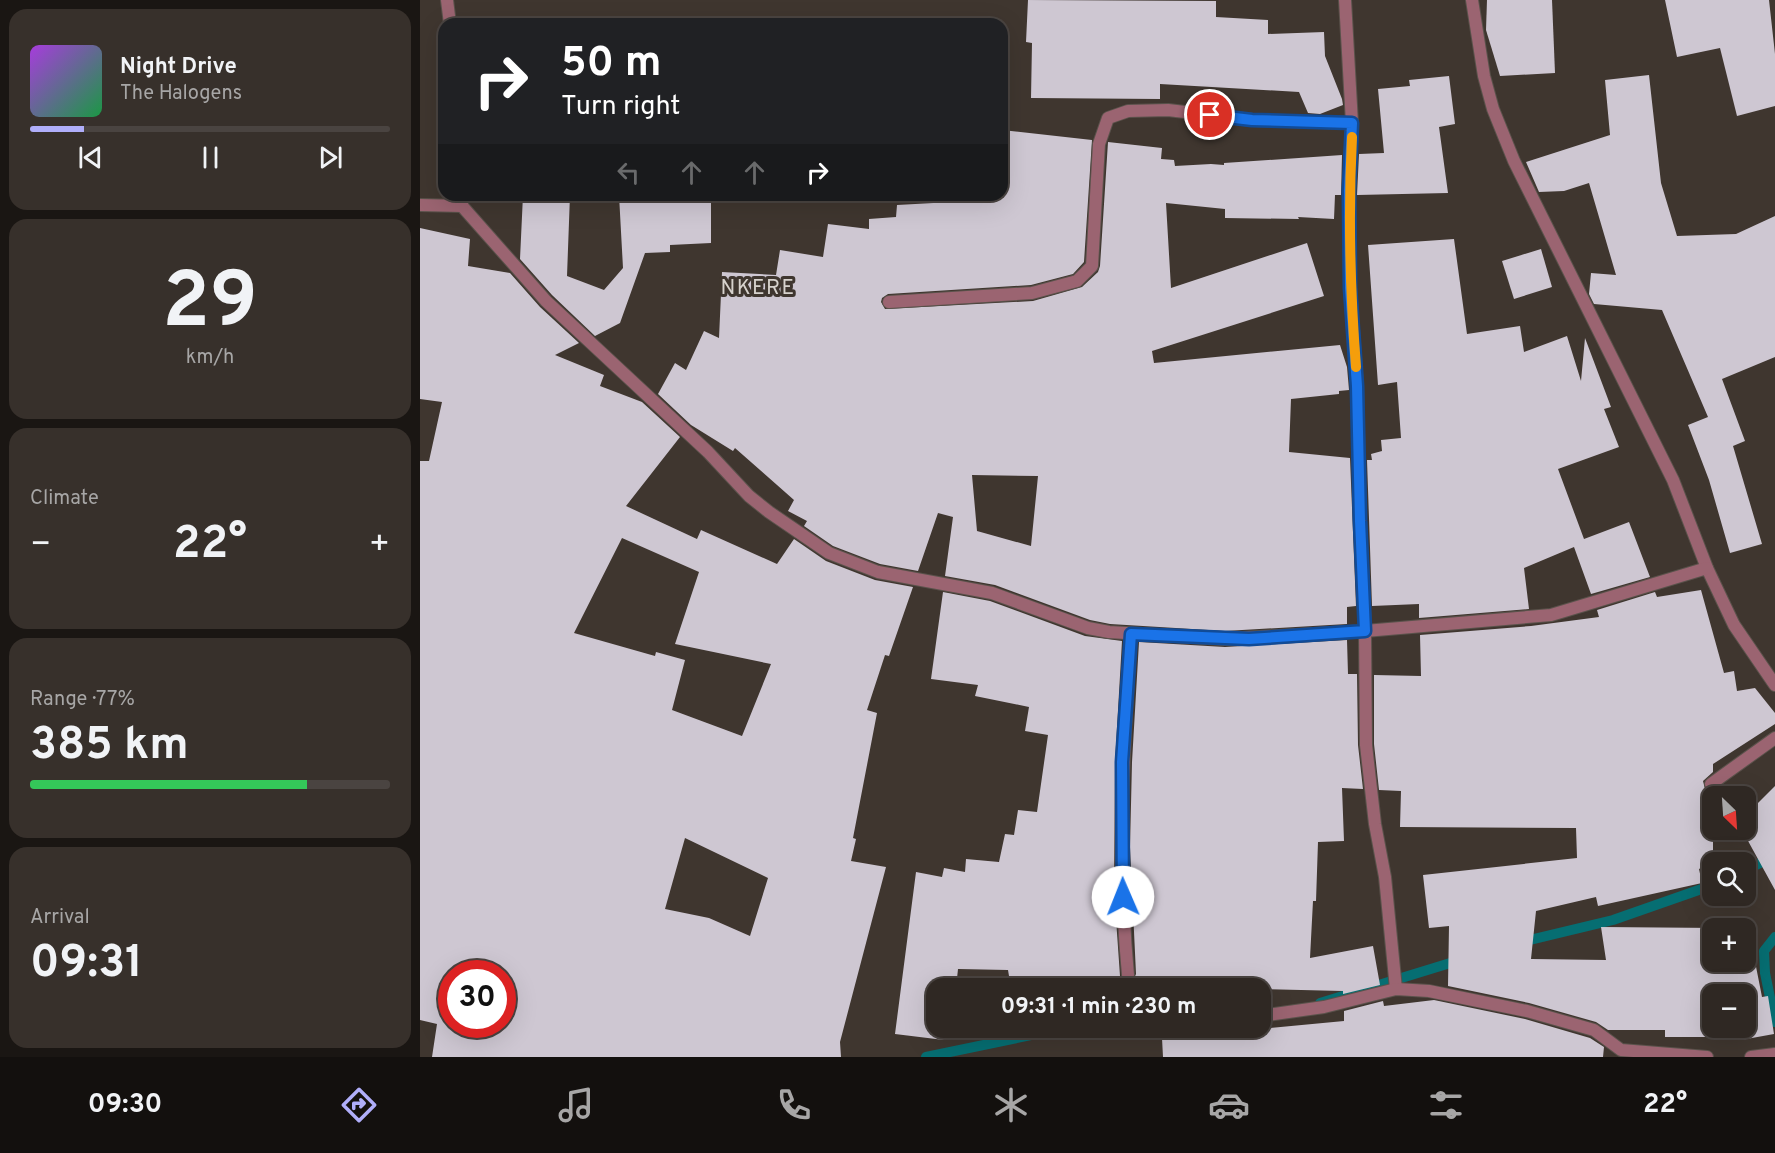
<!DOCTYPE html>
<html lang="en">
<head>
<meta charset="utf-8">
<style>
  body { margin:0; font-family:Overpass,sans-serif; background:#37302b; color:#f1f3f6; height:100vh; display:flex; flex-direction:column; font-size:22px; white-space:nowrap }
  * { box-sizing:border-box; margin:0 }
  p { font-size:20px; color:#a7a6a6 }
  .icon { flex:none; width:33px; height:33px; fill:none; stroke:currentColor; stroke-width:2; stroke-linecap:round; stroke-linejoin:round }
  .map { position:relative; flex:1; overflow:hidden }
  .side { display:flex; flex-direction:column; gap:9px; padding:9px; background:#1a1613; width:420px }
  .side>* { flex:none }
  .guide { position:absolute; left:18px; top:18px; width:570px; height:183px; border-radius:18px; box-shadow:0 6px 24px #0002,0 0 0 2px #4a4441; background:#202124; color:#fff; overflow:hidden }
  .needle { width:39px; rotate:155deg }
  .buttons { position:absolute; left:1282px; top:786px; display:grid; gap:12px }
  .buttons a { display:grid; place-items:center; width:54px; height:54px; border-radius:12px; background:#2f2823; box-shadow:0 6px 24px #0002,0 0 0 2px #4a4441; font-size:30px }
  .speed { position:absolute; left:18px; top:960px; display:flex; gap:12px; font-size:30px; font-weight:700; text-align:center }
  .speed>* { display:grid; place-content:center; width:78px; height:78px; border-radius:50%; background:#2f2823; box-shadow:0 6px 24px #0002,0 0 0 2px #4a4441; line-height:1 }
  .speed .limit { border:9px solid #d22; background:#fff; color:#111 }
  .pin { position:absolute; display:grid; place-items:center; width:51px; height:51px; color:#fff; margin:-26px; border:3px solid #fff; border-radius:50%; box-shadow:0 2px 6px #0007 }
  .me { position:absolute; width:66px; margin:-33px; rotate:359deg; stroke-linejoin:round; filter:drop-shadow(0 0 4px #0008) }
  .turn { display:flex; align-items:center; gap:21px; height:126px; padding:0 24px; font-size:27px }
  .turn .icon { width:78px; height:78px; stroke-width:2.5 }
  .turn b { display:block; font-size:42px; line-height:51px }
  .lanes { display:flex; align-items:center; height:57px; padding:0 24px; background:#0003; justify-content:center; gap:30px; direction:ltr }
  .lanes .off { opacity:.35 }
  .big { font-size:45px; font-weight:700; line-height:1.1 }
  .side .card { flex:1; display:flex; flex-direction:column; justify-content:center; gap:9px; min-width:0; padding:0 21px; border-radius:18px; background:#37302b }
  .side .dial { align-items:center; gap:0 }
  .dial b { font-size:78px; line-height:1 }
  .song { display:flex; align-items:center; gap:18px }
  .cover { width:72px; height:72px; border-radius:9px; background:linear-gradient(135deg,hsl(280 70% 55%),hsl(140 70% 35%)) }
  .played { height:6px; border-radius:3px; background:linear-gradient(90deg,#b0aefa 15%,#4a4441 15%) }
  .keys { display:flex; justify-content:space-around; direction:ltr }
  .heat { display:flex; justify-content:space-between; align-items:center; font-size:33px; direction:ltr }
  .charge { height:9px; border-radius:4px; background:linear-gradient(90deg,#34c759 77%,#4a4441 0) }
  .trip { position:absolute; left:506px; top:978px; width:345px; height:60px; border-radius:18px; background:#2f2823; box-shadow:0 6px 24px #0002,0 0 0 2px #4a4441; font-weight:700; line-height:60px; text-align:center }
  .tabs { display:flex; height:96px; justify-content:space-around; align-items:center; background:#13100e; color:#a7a6a6 }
  .tabs .icon { width:42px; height:42px }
  .tabs .selected { color:#b0aefa }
  .tabs b { font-size:27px; color:#f1f3f6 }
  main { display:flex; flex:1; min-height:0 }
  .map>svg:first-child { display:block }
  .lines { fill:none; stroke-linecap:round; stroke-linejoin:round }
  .stream { stroke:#066e72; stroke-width:10 }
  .building { fill:#cec7d2; fill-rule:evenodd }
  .street-casing { stroke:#5a524b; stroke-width:14 }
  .street { stroke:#9b6471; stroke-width:12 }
  .route-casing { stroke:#114b97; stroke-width:15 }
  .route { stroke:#1a73e8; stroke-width:10 }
  .slow { stroke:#f59e0b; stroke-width:10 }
  .labels { text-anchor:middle; stroke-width:6; stroke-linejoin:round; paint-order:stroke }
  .quarter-label { font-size:21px; letter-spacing:1.5px; fill:#d7d2cd; stroke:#3f362f }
</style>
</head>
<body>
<main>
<section class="side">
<div class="card">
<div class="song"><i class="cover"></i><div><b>Night Drive</b><p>The Halogens</p></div></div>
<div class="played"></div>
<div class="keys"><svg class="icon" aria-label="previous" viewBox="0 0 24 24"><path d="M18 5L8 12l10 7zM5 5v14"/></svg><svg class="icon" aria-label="pause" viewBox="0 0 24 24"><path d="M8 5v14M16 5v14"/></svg><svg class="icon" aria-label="next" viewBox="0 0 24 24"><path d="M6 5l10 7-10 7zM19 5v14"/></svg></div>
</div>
<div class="card dial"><b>29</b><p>km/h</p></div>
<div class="card"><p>Climate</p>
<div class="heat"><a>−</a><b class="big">22°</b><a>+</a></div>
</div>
<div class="card"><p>Range · 77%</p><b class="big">385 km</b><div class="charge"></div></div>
<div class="card"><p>Arrival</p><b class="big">09:31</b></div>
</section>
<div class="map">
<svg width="1355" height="1057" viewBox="0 0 1355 1057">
  <rect width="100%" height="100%" fill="#3f362f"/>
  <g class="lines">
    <g class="stream">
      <path d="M1326,870L1352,857"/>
      <path d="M1355,937L1344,951L1345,973L1355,1022"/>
      <path d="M1101,942L1193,920L1293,885"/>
      <path d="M900,1003L1040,960"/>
      <path d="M506,1057L645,1028"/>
    </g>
  </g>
  <g class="building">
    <path d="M608,0L796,1V17L848,20V34L904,32L905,56L922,99L923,105L900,114L888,113L879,92L740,84V99L611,98L612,43L606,42Z"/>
    <path d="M1067,0H1132L1135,73L1080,76L1066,30Z"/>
    <path d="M1245,0H1349L1355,54V106L1317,116L1300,48L1257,57Z"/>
    <path d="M1229,75L1241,183L1257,236L1316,234L1355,216V357L1302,379L1325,441L1313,446L1342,544L1310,553L1289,480L1268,425L1288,417L1242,310L1174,304L1169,294L1171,273L1196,275L1169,183L1144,191L1119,192L1106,162L1190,135L1185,80Z"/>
    <path d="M1029,76L1035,124L1019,127L1028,193L937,195L939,154L964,153L958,89L990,86L989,80Z"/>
    <path d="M582,130L672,140L664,262L653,274L611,285L468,294L462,298L461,302L465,309L613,301L662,287L678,272L680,266L688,142L742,148L741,159L754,160L755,166L791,164L804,165V163L922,155L921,195H915L914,219L878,217L879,219L805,218V209L746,203L751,288L887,243L904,296L732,351L734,363L920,345L927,367L929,390L919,391V394L871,399L869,452L930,458L936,606L927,607V624L805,631L690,624L670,620L575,585L525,576L533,517L518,513L498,571L460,564L413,546L384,526L387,521L368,511L374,500L315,448L313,451L271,425L238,394L255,363L266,370L284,331L299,338L302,272L356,275L360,250L403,257L408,224L449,229V219L476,217L477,205L550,201V195H582ZM552,475L618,476L611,546L557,531Z"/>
    <path d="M103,195H150L147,276L184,290L203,268L199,195H291V243L250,245V252L225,253L200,323L175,336L132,295L100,259Z"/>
    <path d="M0,228L50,239L48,266L90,273L120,307L159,343L135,355L184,375L180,386L222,402L260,437L206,506L277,539L281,530L357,564L374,539L406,561L455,580L493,587L469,656L465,655L447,710L457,713L433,838L436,839L431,861L466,867L420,1042L421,1057H12L17,1024L0,1020V461H9L22,402L0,399ZM202,538L279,572L255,644L351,664L322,736L252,710L265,660L236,652L235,656L154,633ZM265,838L348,878L330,936L289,918L245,909ZM32,974H82V1024H32Z"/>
    <path d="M1034,239L1047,334L1100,326L1104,352L1147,336L1161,381L1165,338L1191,407L1184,409L1199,447L1138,469L1164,539L1209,522L1230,577L1171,594L1154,547L1104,568L1109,609L999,618V604L952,606L947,460H952L951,454L962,451L961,440L981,438L977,382L958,385L948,245Z"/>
    <path d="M1121,249L1132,287L1094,299L1082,261Z"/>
    <path d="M1281,590L1304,673L1314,671L1317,691L1335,688L1355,713V724L1293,764V772L1283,781L1285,789L1293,792V862L1279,869L1282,883L1178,906L1176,897L1116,911L1111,959L1186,960L1181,927L1299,928H1293V962H1326V931H1329L1342,997L1348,996L1354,1034L1321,1040V1037H1245V1030H1188L1176,1022L1109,1003L1028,986L1029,926L1009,928L1003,875L1157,858L1156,828L980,827L981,791L959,790L954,744V675L1001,676L1000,635L1111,626L1179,617L1177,610L1235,592L1237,597ZM1293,994H1326V1028H1293Z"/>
    <path d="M523,592L570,601L665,636L702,641L695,762L694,890L700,976L702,980L708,983L713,981L716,974L710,847L712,762L719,642L805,647L927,640L928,674H937L938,745L943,789L922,788L924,841L898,842L896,901H893L890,958L953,946L960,985L923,994V991L703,986V988H591L588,970L538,969L536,988H516V1028H526L524,1040L475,1034L496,872L522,877L524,868L545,872L546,859L579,862L585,834L594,835L598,810L617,812L628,735L605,731L609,707L555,696L558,685L511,679Z"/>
    <path d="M1355,786V890L1322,830H1326V815Z"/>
    <path d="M1014,1000L1105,1019L1170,1038L1184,1047L1183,1057H743L742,1038L924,1021V1011L963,1001L964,1006Z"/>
  </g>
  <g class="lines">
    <defs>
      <g id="street">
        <path d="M27,0L30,24"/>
        <path d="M925,0L932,123L929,190L930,287L937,386L940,521L945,631L946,745L955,824L965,877L976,989"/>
        <path d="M1052,0L1064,76L1073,109L1094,161L1253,480L1287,568L1314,625L1355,685"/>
        <path d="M42,195V206L126,301L288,452L329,496L349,512L409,553L458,572L572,593L668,628L689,632L805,639L945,631L1131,615L1287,568"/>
        <path d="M0,205L42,206"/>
        <path d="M469,302L612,293L657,281L672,266L679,144L688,118L708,111L748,110L832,120L932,123"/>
        <path d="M1291,784L1355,738"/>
        <path d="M708,975C697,860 703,749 711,634"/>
        <path d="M840,1016L904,1007L976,989L1009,991L1107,1011L1174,1030L1201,1050L1287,1057"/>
        <path d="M1331,1057L1355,1054"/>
      </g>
    </defs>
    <use href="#street" class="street-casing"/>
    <use href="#street" class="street"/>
  </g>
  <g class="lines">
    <defs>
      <path id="route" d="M703,897L702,762L711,634L829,639L945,631L940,521L937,386L930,288L929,190L932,123L832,120L790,115"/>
    </defs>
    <use href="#route" class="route-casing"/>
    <use href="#route" class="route"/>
    <path class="slow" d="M932,137C928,214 930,290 936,367"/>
  </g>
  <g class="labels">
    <g class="quarter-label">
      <text x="338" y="294">NKERE</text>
    </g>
  </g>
</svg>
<div class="buttons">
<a><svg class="needle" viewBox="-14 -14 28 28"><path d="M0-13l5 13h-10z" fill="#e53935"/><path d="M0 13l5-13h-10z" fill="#a7a6a6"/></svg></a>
<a><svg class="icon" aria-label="search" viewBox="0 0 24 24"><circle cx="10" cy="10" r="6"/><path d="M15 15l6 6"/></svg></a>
<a>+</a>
<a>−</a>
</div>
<div class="speed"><div class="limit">30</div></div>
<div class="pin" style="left:790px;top:115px;background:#d93025"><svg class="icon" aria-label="arrive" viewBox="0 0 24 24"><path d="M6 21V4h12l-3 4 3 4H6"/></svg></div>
<svg class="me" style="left:703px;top:897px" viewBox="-20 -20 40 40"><circle r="19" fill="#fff"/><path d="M0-13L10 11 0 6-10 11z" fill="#1a73e8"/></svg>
<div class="trip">09:31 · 1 min · 230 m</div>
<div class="guide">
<div class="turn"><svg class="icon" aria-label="right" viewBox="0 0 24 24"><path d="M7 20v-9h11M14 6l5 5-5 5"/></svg><div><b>50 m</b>Turn right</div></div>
<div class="lanes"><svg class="icon off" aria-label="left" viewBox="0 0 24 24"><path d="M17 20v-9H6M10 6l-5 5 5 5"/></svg><svg class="icon off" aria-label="ahead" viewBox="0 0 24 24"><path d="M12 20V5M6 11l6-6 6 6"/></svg><svg class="icon off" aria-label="ahead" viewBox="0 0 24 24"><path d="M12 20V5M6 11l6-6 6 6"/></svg><svg class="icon" aria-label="right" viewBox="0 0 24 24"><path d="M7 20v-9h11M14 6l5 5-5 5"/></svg></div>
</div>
</div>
</main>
<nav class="tabs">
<b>09:30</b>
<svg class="icon selected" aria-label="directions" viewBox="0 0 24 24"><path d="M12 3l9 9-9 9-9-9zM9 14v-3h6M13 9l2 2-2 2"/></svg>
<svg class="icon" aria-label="music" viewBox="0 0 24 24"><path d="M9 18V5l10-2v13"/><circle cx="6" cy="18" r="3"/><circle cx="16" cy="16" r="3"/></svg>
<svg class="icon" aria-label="phone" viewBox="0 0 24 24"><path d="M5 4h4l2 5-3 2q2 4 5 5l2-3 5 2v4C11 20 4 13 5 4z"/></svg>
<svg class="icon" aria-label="climate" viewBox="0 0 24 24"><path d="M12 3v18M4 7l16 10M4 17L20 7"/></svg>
<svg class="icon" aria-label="car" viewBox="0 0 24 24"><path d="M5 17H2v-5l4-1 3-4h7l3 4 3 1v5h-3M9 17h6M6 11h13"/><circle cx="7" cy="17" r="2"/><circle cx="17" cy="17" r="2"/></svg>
<svg class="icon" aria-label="filters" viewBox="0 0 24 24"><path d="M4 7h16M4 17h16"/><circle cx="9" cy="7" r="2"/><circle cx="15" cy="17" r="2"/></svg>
<b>22°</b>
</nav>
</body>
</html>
